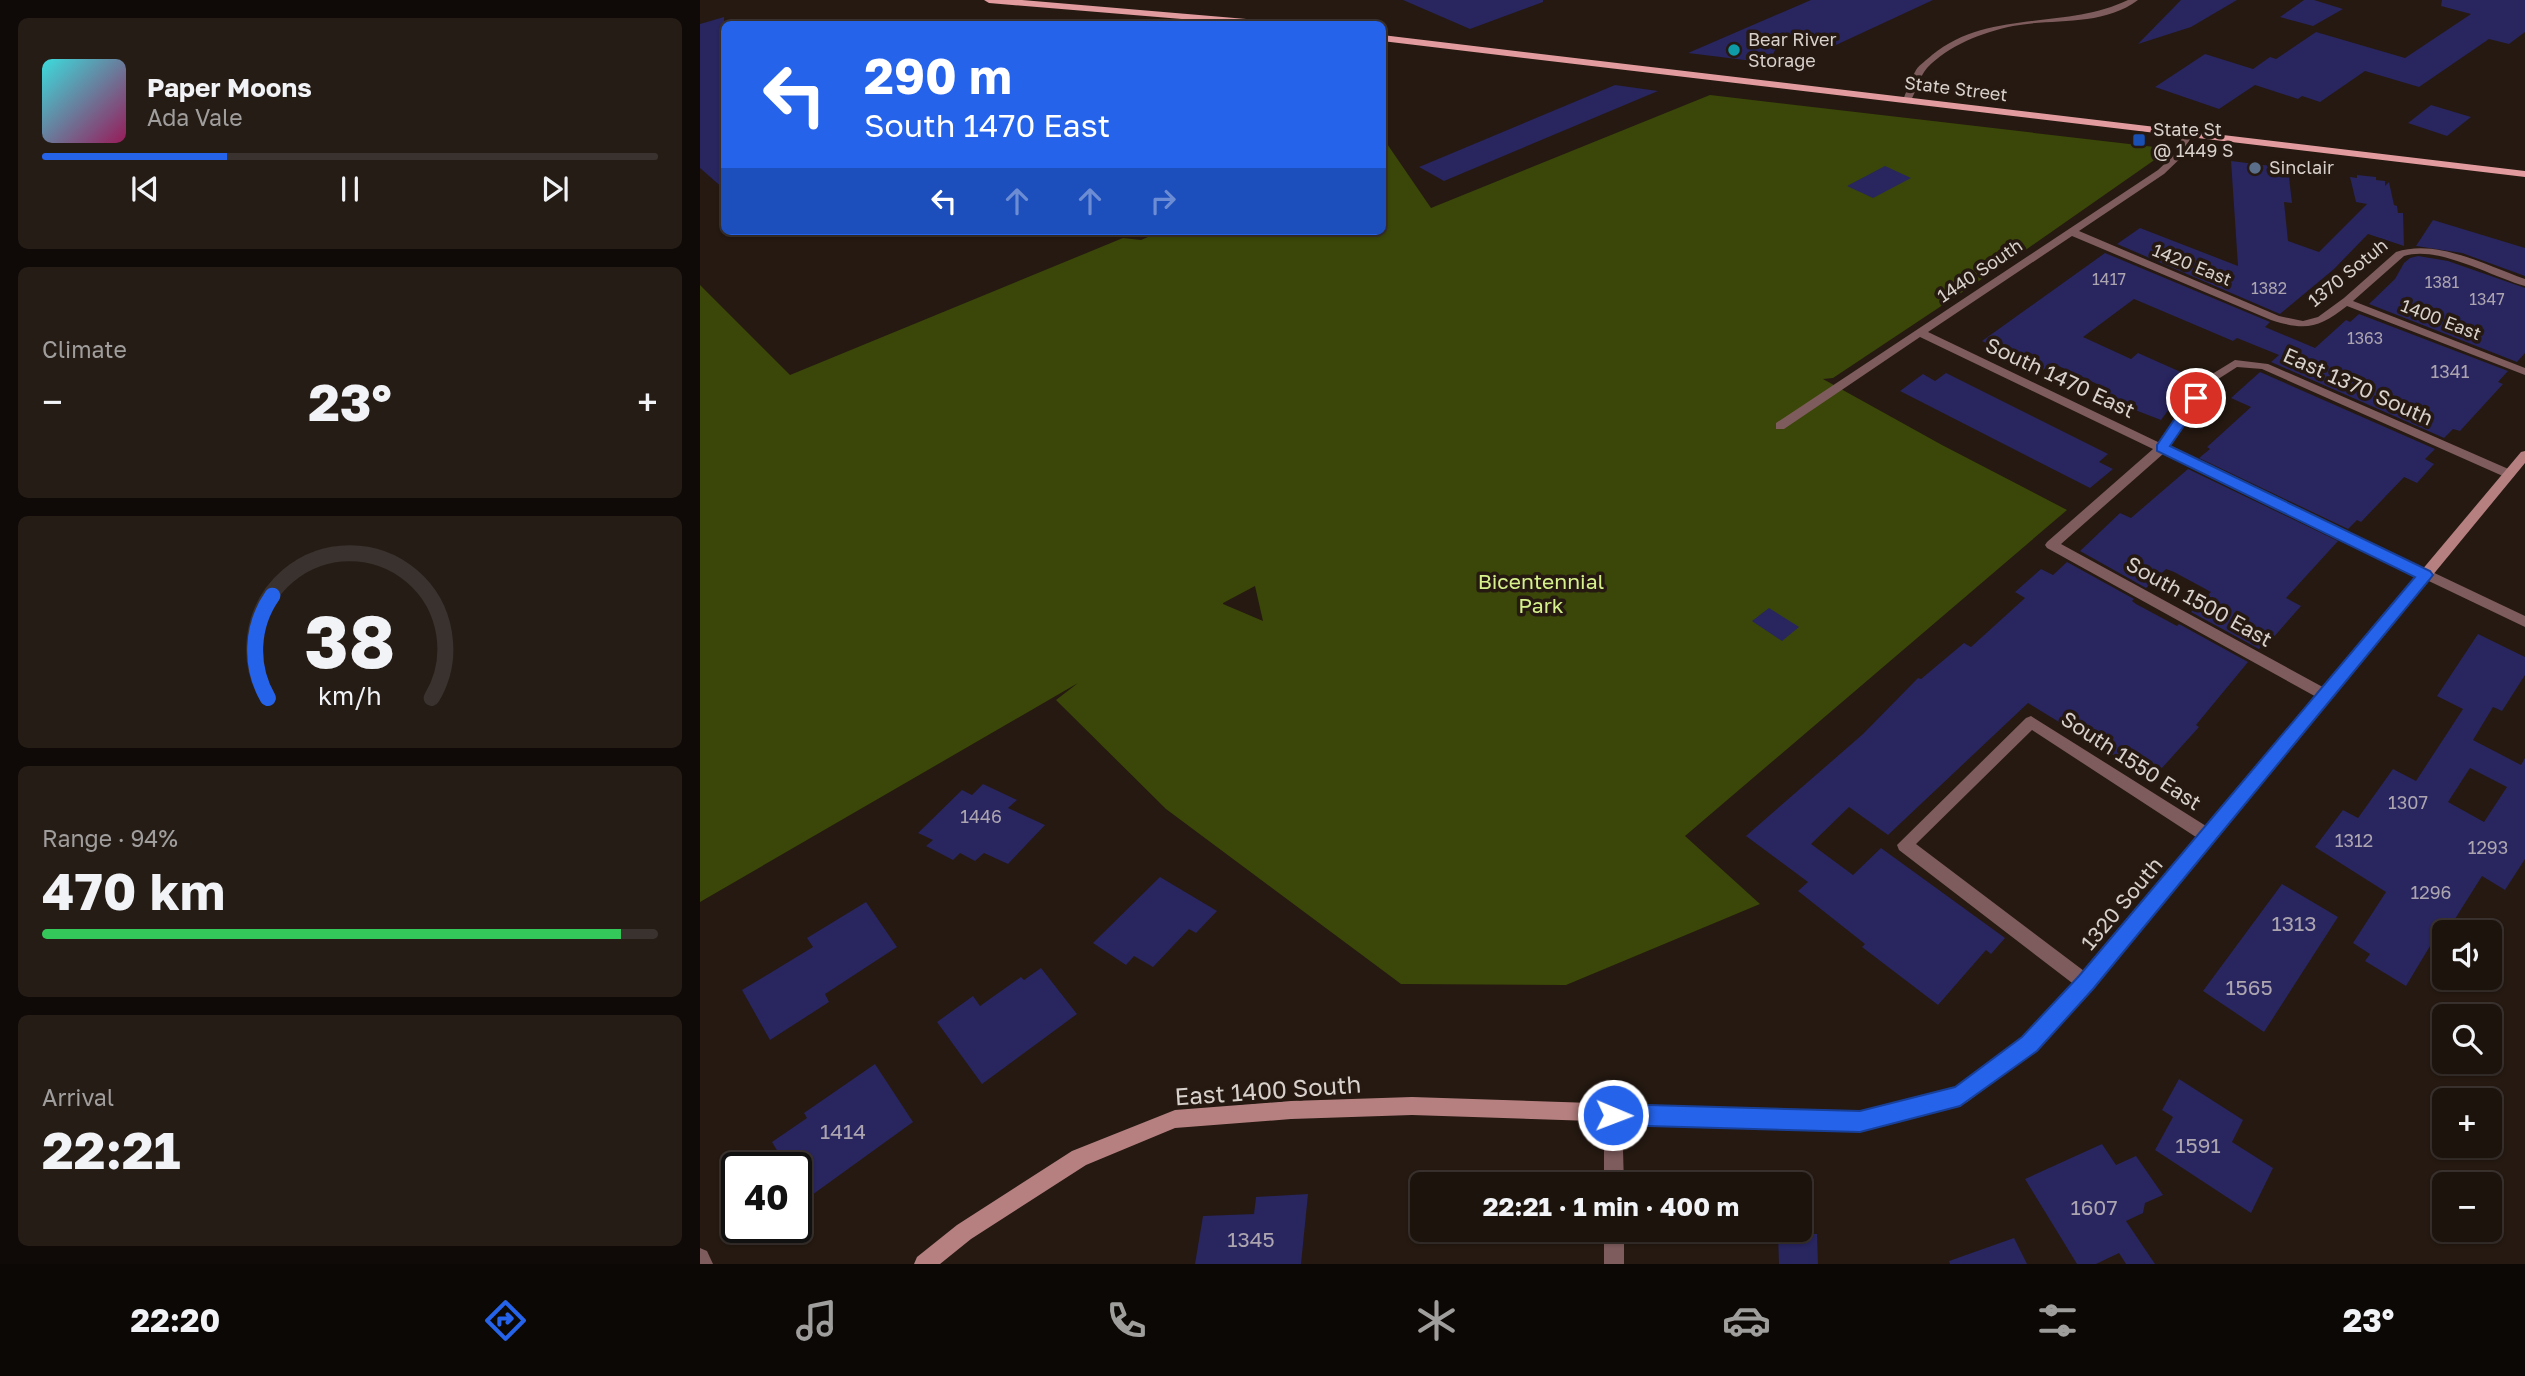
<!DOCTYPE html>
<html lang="en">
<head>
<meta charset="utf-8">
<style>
  body { margin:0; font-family:"Golos Text",sans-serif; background:#251c16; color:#f1f3f6; height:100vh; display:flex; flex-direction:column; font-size:26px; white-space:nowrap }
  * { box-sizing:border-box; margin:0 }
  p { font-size:23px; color:#a09e9d }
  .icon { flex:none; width:38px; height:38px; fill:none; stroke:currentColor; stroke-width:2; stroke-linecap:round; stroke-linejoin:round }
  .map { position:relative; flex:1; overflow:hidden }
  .sheet { display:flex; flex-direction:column; gap:18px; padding:18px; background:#0f0a07; width:700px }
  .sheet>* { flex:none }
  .guide { position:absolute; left:21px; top:21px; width:665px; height:214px; border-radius:10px; box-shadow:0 2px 5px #0004,0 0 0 2px #3a322e; background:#2563eb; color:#fff; overflow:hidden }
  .fabs { position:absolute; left:1732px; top:920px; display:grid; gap:14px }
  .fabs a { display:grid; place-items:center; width:70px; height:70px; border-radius:10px; background:#1c130d; box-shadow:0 2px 5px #0004,0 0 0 2px #3a322e; font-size:35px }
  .speed { position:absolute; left:21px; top:1152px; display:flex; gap:14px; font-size:35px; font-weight:700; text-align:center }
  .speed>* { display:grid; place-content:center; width:91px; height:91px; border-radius:50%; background:#1c130d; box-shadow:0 2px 5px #0004,0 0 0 2px #3a322e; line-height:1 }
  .speed .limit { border:4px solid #111; border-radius:10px; background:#fff; color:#111 }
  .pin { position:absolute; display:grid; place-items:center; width:60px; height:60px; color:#fff; margin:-30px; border:4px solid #fff; border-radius:50%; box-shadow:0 2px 7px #0007 }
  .me { position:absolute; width:77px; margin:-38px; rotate:91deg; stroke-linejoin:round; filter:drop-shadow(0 0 5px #0008) }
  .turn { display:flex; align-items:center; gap:24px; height:147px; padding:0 28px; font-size:32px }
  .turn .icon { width:91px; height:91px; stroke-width:2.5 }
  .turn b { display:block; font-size:49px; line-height:60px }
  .lanes { display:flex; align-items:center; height:66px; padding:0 28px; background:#0003; justify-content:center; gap:35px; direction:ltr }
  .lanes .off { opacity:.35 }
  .big { font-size:52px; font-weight:700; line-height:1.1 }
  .sheet .card { flex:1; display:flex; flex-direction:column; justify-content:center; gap:10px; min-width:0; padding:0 24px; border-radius:10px; background:#251c16 }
  .sheet .dial { align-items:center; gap:0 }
  .dial svg { height:182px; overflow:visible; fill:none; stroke:#3a322e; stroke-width:7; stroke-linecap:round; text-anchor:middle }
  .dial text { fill:#f1f3f6; stroke:none }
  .song { display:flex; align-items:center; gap:21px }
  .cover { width:84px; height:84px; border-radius:10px; background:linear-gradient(135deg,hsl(180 70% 55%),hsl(330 70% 35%)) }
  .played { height:7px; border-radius:4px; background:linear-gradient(90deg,#2563eb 30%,#3a322e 30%) }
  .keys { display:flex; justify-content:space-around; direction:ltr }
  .heat { display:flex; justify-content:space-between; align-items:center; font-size:38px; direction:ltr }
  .charge { height:10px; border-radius:5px; background:linear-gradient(90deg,#34c759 94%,#3a322e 0) }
  .trip { position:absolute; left:710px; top:1172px; width:402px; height:70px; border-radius:10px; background:#1c130d; box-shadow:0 2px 5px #0004,0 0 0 2px #3a322e; font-weight:700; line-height:70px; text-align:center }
  .tabs { display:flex; height:112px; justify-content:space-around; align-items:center; background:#0b0805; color:#a09e9d }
  .tabs .icon { width:49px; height:49px }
  .tabs .current { color:#2563eb }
  .tabs b { font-size:32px; color:#f1f3f6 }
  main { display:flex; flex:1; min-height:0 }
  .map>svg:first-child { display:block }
  .green { fill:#3a4708; fill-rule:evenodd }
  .building { fill:#28255f; fill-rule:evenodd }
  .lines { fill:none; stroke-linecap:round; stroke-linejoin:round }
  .street { fill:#7e5b5c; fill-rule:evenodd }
  .secondary { fill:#b68081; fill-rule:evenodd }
  .primary { fill:#e29b9e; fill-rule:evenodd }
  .route { fill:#2563eb; stroke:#184099; stroke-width:2 }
  .culture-dot { fill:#0f9aa8; stroke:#251911; stroke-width:2.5 }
  .transit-dot { fill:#1a4fb4; stroke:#251911; stroke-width:2.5 }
  .service-dot { fill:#5c6f8a; stroke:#251911; stroke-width:2.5 }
  .labels { text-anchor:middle; stroke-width:7; stroke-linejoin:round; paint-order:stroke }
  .far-number-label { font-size:16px; fill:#aca5b0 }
  .far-poi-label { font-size:18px; fill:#d8d0cb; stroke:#251911; text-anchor:start }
  .far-street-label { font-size:18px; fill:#d8d0cb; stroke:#251911 }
  .number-label { font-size:18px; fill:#aca5b0 }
  .street-label { font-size:21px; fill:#d8d0cb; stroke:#251911 }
  .park-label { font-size:21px; fill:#d6f18c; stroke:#251911 }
  .near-number-label { font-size:21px; fill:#aca5b0 }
  .near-street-label { font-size:24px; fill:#d8d0cb; stroke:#251911 }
</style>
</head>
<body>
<main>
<section class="sheet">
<div class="card">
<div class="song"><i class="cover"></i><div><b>Paper Moons</b><p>Ada Vale</p></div></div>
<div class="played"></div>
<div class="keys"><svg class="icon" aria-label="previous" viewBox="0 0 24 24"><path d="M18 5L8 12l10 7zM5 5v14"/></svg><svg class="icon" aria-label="pause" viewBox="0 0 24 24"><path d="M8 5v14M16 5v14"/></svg><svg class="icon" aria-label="next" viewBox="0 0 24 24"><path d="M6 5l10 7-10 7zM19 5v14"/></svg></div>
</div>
<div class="card"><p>Climate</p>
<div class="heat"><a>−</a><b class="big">23°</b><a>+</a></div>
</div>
<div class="card dial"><svg viewBox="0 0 100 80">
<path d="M14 69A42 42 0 1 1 86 69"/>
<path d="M14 69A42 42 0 0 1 16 24" stroke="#2563eb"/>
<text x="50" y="56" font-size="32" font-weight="700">38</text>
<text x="50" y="72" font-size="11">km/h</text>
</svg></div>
<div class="card"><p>Range · 94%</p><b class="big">470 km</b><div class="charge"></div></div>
<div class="card"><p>Arrival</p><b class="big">22:21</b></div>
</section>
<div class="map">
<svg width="1825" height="1264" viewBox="0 0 1825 1264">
  <rect width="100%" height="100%" fill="#251911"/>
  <path class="green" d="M1010,95L1455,147L1461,149L1463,154L1327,249L1133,378L1123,379L1242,445L1367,510L985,836L1060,904L866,985L701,984L466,809L356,700L378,683L0,902V285L90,375L423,238L441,240L462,231H682L683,138L731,208ZM555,586L563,621L523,604V603Z"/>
  <g class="building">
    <path d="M703,0H843V2L770,29Z"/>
    <path d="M1111,0H1233L1136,45L1106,34L1097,38L1083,33L1069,63L988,53Z"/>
    <path d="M1481,0H1537L1491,27L1438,44Z"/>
    <path d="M1604,0H1614L1643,9L1613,26L1580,17Z"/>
    <path d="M1742,0H1825V32L1809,44L1789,39L1719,87L1665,71L1620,102L1602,96L1598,99L1555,85L1519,109L1455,87L1505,54L1553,69L1570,57L1576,59L1616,32L1705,58L1771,14L1741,6Z"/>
    <path d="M24,17V189L0,168V24Z"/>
    <path d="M915,85L958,91L744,181L719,167Z"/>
    <path d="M1731,105L1771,117L1747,136L1708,123Z"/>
    <path d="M1531,161L1588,168L1592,203L1584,202L1588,241L1619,252L1667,204L1656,202L1650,177L1657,178V175L1676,177V180L1685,181V186L1689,182L1694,205L1697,206L1698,213H1703L1704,246L1668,234L1634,269L1580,314L1417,244L1440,228L1538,266Z"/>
    <path d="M1185,166L1211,178L1173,198L1147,186Z"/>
    <path d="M1733,220L1825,248V276L1762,253L1716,246Z"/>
    <path d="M1405,253L1570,322L1565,327L1615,348L1646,320L1650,322L1659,314L1808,371L1798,382L1803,384L1760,431L1753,429L1744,438L1571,362L1579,355L1537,338L1533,341L1434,299L1383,337L1431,359L1438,353L1492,377L1461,420L1435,410L1431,412L1398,397L1408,389L1352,363L1343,370L1282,341Z"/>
    <path d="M1718,256L1748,261L1825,288V353L1817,362L1669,304L1695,279L1704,263L1710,258Z"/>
    <path d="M1560,372L1735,449L1725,459L1734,464L1717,483L1704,477L1661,522L1657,520L1648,529L1499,458L1510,449L1507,447L1551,407L1531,398Z"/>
    <path d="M1246,373L1408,454L1399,462L1413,469L1390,488L1200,391L1223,374L1235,381Z"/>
    <path d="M1488,469L1638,541L1586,598L1601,606L1565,647L1563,645L1559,649L1491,612L1511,592L1474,572L1466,569L1446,588L1380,551L1420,513L1431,518Z"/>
    <path d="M1367,562L1434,599L1432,601L1436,604L1477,626L1479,624L1548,662L1496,725L1499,727L1452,779L1328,703L1188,835L1149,807L1111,844L1153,875L1181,848L1305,938L1291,954L1286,950L1238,1005L1162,947L1165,944L1098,891L1108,882L1046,836L1163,734L1218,678L1221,679L1264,643L1271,647L1325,598L1315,592L1341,569L1353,575Z"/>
    <path d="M1069,608L1099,627L1082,641L1052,621Z"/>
    <path d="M1778,634L1825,657V675L1802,711L1793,707L1773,740L1821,765L1825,758V859L1805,890L1782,876L1748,930L1742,926L1706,986L1665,961L1670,954L1653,943L1686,892L1615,847L1643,810L1658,818L1693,769L1716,781L1763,709L1737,696ZM1770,768L1807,787L1784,822L1748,802Z"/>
    <path d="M283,784L317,800L308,808L345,825L308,864L284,853L275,861L260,853L253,860L226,846L233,840L218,833L262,790L272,795Z"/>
    <path d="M460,877L517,911L496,933L489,929L453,967L434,956L426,965L393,943Z"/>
    <path d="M1582,884L1638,917L1564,1032L1503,991Z"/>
    <path d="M166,902L197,947L125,994L129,1002L70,1040L42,990L113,947L107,938Z"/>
    <path d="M341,968L377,1014L282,1084L237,1022L273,996L280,1006L321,977L324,980Z"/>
    <path d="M175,1064L213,1122L105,1200L96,1184V1167H87L72,1142L107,1118L104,1113Z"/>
    <path d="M1479,1079L1543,1120L1532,1142L1573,1168L1551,1213L1455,1150L1473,1117L1462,1110Z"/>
    <path d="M1402,1144L1416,1165L1436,1156L1463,1195L1445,1203L1443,1213L1426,1221L1455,1264H1426L1419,1253L1396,1264H1377L1325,1179Z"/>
    <path d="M608,1194L601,1264H495L503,1216L554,1214L556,1197Z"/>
    <path d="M1078,1233L1117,1234L1118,1264H1079Z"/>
    <path d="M1314,1238L1327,1264H1250L1249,1261Z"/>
  </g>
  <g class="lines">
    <g class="street">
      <path d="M1428,0H1438C1402,27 1354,18 1313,26C1281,33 1249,45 1227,68C1219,77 1216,92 1210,102L1203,100C1207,90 1211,79 1216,70C1220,64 1227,60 1232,55C1288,9 1366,30 1428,0Z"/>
      <path d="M1487,131L1491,134L1486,153L1464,174L1379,231L1579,316L1603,321L1618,317L1644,298L1696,252C1737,238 1787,266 1825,279V286C1792,277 1738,245 1704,256L1653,301L1825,368V375L1647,306C1619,328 1606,331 1571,320L1372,236L1228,332L1460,443L1504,379L1535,360L1568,364L1813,471L1815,474L1813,477H1805L1562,369L1537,367L1512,383L1469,447L1825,616V627L1463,454L1361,544L1630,691L1632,695L1630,699H1620L1347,548L1345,545L1347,542L1453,449L1220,337L1084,429H1076V423L1458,170L1477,152L1483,134Z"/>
      <path d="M1331,716L1514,831L1516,836L1514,841L1508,843L1502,841L1332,730L1216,844L1392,977L1395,983L1392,989L1386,991L1380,989L1199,850L1197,845L1326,718Z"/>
      <path d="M913,1106L920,1108L922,1115L924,1185H904V1115L906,1108Z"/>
      <rect x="904" y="1230" width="20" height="34"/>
      <path d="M0,1248L7,1251L13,1264H0Z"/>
    </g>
    <path class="secondary" d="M1825,451V463L1392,989L1335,1050L1267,1102L1160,1130L712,1115L591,1119L475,1128L386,1165L271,1239L240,1264H214L217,1257L257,1225L372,1151L475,1110L591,1101L712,1097L1160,1112L1255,1088L1323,1038L1380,977L1821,452Z"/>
    <g class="primary">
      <path d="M284,0H322L570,21L575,24H542L289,3Z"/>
      <path d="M682,35L1825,171V177L682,41Z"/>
    </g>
  </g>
  <path class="route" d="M1496,394L1503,398L1470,446L1730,571L1733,575L1730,579L1393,989L1337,1051L1260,1106L1160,1132L913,1125L906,1122L903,1115L906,1108L913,1104L1160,1111L1255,1087L1322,1037L1379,976L1715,577L1457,451V445L1491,395Z"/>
  <circle class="culture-dot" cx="1034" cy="50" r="7"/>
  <rect class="transit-dot" x="1432" y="133" width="14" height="14" rx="3.5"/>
  <circle class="service-dot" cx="1555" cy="168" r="7"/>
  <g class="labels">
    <g class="far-number-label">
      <text x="1409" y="285">1417</text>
      <text x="1742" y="288">1381</text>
      <text x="1569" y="294">1382</text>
      <text x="1787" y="305">1347</text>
      <text x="1665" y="344">1363</text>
    </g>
    <g class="far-poi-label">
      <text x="1048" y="46">Bear River<tspan x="1048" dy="21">Storage</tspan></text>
      <text x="1453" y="136">State St<tspan x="1453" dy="21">@ 1449 S</tspan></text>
      <text x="1569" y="174">Sinclair</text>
    </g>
    <g class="far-street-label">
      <text transform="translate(1256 89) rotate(7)" y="6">State Street</text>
      <text transform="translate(1492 265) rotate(22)" y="6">1420 East</text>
      <text transform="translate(1280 271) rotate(-34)" y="6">1440 South</text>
      <text transform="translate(1648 273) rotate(-39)" y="6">1370 Sotuh</text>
      <text transform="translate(1741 320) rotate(21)" y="6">1400 East</text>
    </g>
    <g class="number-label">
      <text x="1750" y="378">1341</text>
      <text x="1708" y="809">1307</text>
      <text x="281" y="823">1446</text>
      <text x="1654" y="847">1312</text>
      <text x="1788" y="854">1293</text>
      <text x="1731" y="899">1296</text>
    </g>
    <g class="street-label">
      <text transform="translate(1360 378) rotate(25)" y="7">South 1470 East</text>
      <text transform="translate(1658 387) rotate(24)" y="7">East 1370 South</text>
      <text transform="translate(1499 602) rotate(29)" y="7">South 1500 East</text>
      <text transform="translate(1431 761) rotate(33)" y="7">South 1550 East</text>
      <text transform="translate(1422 904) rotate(-50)" y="7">1320 South</text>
    </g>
    <g class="park-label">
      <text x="841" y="589">Bicentennial<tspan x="841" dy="24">Park</tspan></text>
    </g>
    <g class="near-number-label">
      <text x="1594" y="931">1313</text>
      <text x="1549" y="995">1565</text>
      <text x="143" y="1139">1414</text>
      <text x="1498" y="1153">1591</text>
      <text x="1394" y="1215">1607</text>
      <text x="551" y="1247">1345</text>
    </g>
    <g class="near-street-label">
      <text transform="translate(568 1091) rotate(-4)" y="8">East 1400 South</text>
    </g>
  </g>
</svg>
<div class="fabs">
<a><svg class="icon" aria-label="sound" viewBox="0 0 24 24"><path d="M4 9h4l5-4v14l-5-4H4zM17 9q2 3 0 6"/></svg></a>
<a><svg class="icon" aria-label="search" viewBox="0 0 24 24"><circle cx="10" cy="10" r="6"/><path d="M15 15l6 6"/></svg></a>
<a>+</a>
<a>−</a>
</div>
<div class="speed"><div class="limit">40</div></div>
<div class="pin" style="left:1496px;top:398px;background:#d93025"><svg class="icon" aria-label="arrive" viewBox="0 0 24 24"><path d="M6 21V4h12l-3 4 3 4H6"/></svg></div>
<svg class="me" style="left:913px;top:1115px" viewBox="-20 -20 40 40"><circle r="17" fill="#2563eb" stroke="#fff" stroke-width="3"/><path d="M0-11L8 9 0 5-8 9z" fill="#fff"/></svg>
<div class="trip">22:21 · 1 min · 400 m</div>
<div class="guide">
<div class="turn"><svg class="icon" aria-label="left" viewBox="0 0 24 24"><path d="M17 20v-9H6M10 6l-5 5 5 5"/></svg><div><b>290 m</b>South 1470 East</div></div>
<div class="lanes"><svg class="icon" aria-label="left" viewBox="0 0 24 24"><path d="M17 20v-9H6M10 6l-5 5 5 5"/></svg><svg class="icon off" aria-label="ahead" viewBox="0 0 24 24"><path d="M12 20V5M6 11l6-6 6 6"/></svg><svg class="icon off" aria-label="ahead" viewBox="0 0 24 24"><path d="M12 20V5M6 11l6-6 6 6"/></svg><svg class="icon off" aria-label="right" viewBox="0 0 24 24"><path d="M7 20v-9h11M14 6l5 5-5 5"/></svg></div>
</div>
</div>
</main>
<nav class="tabs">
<b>22:20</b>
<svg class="icon current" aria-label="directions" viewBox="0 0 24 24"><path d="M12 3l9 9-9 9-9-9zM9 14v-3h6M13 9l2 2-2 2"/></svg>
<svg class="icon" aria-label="music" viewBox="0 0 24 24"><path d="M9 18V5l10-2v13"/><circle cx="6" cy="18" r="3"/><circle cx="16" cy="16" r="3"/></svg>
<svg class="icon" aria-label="phone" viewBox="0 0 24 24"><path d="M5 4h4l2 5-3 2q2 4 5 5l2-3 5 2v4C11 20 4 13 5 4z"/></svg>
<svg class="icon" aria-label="climate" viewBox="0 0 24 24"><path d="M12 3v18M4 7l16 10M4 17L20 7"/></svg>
<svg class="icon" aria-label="car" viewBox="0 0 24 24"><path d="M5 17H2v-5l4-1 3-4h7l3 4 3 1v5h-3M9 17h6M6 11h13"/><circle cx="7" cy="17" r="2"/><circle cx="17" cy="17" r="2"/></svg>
<svg class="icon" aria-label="filters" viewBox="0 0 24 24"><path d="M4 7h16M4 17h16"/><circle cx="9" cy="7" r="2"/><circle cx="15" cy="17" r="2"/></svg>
<b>23°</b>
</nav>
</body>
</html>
